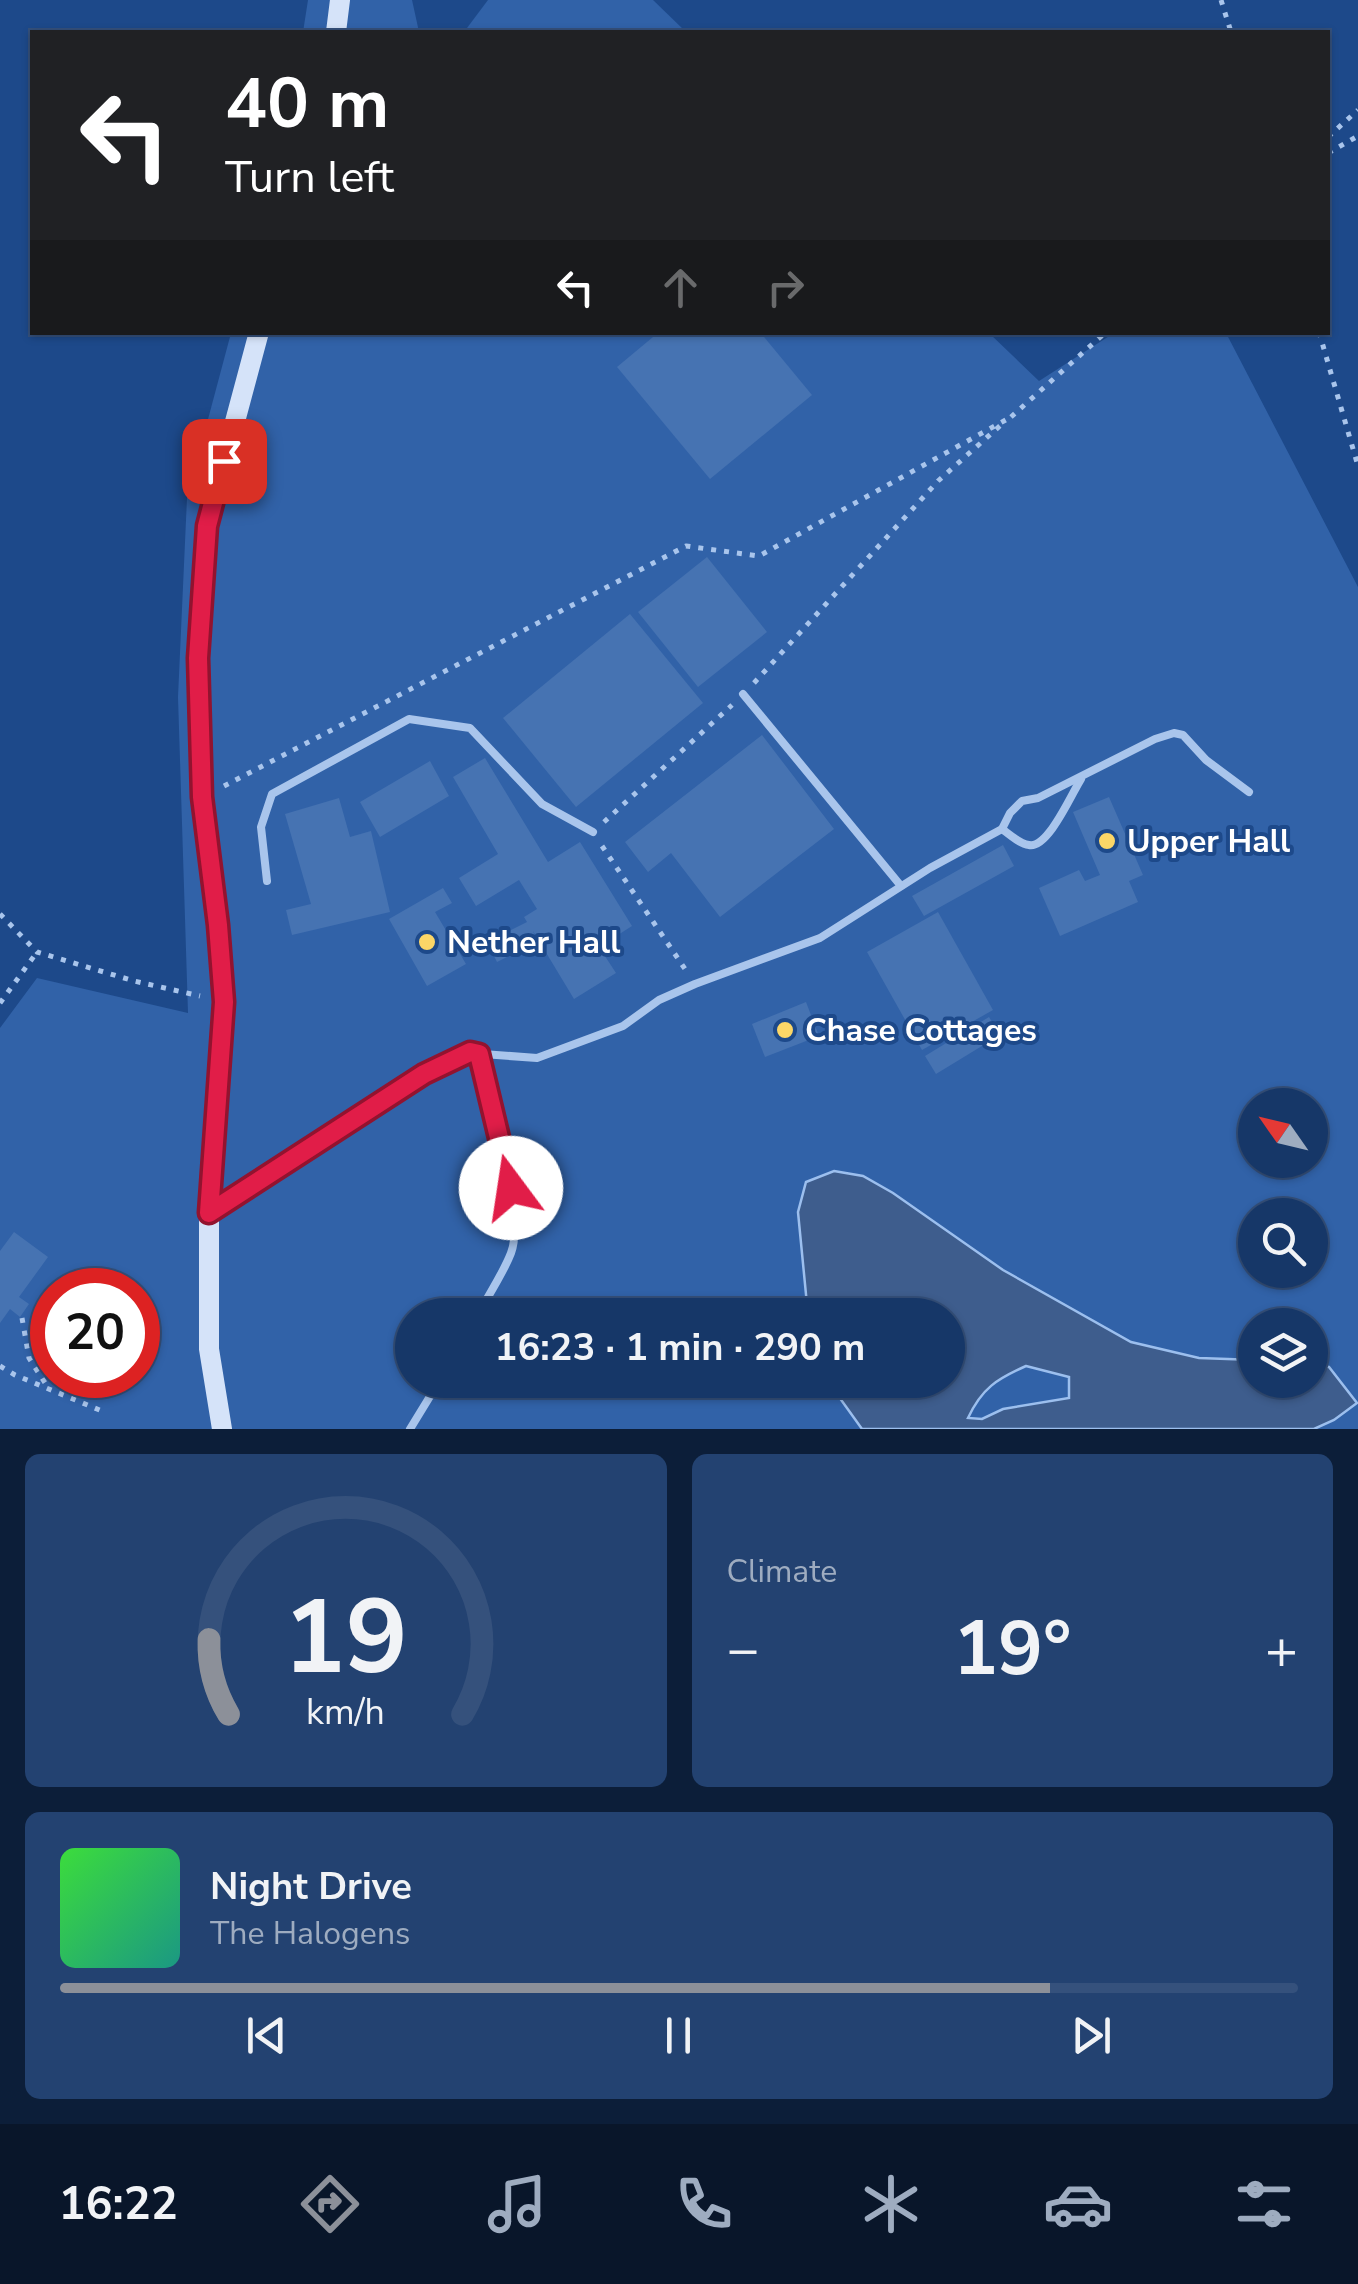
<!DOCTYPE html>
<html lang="en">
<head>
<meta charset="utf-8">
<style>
  body { margin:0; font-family:"Nunito Sans",sans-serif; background:#234271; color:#f1f3f6; height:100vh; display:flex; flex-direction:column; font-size:38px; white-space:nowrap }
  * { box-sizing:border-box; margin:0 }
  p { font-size:32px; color:#9eacc0 }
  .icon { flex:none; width:55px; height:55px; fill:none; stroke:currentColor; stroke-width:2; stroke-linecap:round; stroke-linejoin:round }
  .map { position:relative; height:1429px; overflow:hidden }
  .sheet { display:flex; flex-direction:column; gap:25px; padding:25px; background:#0c1e39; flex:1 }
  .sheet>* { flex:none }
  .banner { position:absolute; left:30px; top:30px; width:1300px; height:305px; border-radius:0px; box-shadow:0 2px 8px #0004,0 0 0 2px #35517c; background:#202124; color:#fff; overflow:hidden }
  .needle { width:65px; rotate:304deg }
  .fabs { position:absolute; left:1238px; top:1088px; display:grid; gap:20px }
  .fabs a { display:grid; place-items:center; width:90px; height:90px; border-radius:50%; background:#163768; box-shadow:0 2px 8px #0004,0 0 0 2px #35517c; font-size:50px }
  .speed { position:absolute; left:30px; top:1268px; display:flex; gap:20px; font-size:50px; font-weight:700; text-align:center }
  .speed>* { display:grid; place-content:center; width:130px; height:130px; border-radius:50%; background:#163768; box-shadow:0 2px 8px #0004,0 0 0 2px #35517c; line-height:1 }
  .speed .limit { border:15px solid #d22; background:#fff; color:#111 }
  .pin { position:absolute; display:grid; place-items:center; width:85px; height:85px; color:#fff; margin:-42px; border-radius:20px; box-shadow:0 5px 15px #0006 }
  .me { position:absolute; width:110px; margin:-55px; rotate:346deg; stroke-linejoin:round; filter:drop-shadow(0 0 8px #0008) }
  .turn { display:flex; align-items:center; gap:35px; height:210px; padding:0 30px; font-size:45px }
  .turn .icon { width:130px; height:130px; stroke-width:2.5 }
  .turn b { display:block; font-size:70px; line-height:85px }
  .lanes { display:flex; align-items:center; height:95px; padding:0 30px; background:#0003; justify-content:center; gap:50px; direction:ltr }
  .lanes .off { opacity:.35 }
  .big { font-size:75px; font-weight:700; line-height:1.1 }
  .sheet .tile { flex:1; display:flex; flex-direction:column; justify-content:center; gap:15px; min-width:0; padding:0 35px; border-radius:15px; background:#234271 }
  .sheet .dial { align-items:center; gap:0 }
  .dial svg { height:260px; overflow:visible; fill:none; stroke:#35517c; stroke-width:7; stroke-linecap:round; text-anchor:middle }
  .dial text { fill:#f1f3f6; stroke:none }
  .song { display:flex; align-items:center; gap:30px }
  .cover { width:120px; height:120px; border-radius:15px; background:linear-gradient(135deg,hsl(120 70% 55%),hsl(170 70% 35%)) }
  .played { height:10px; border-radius:5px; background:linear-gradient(90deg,#8c9099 80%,#35517c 80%) }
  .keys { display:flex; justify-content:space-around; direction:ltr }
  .heat { display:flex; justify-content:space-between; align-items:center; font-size:55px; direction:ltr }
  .sheet .tiles { flex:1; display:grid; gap:25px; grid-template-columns:1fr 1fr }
  .tile:last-child { grid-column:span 2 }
  .trip { position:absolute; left:395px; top:1298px; width:570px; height:100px; border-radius:50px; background:#163768; box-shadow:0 2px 8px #0004,0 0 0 2px #35517c; font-weight:700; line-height:100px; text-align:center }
  .tabs { display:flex; height:160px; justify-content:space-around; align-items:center; background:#09162a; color:#9eacc0 }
  .tabs .icon { width:70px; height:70px }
  .tabs .on { color:#8c9099 }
  .tabs b { font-size:45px; color:#f1f3f6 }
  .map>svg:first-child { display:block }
  .green { fill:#3162a8; fill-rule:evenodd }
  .water { fill:#3e5d8d; stroke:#9cbfee; stroke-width:2.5; fill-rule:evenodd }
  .building { fill:#4673b2 }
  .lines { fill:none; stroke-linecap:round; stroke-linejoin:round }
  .path { stroke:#a9c5ec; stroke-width:5; stroke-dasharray:5 8; stroke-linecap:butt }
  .lane { stroke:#a9c5ec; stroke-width:8 }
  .secondary { stroke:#d5e3f9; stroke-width:20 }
  .route-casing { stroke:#92132f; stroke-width:25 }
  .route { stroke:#e11d48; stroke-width:18 }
  .poi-dot { fill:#fbd667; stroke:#1d498a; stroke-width:4 }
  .labels { text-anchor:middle; stroke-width:8; stroke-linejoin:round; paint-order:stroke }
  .poi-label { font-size:32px; font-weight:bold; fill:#fff; stroke:#1d498a; text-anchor:start }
</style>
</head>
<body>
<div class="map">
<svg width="1358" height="1429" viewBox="0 0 1358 1429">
  <rect width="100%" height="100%" fill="#1d498a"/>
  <g class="green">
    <path d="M308,0H412L419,32H303Z"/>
    <path d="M488,0H653L686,32H464Z"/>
    <path d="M231,333H989L1039,381L1114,333H1226L1358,587V1429H0V1028L37,978L188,1013L178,697L187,498ZM1255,1105H1310V1160H1255ZM1255,1215H1310V1270H1255ZM52,1290H138V1375H52ZM412,1315H948V1380H412ZM1255,1325H1310V1380H1255Z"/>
  </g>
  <path class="water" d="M834,1171L863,1176L893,1193L1003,1270L1131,1342L1199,1358L1255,1360V1380H1310V1365L1329,1367L1357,1403L1334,1420L1314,1429H862L834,1390L831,1380H948V1315H808L798,1212L806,1182ZM1026,1366L1069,1377V1398L1003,1409L982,1419L968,1418C982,1388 997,1379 1026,1366Z"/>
  <g class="building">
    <path d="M659,332H760L812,395L710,479L617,367Z"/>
    <path d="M707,557L767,632L698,687L638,612Z"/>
    <path d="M630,614L703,703L576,807L503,718Z"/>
    <path d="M762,735L834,829L720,917L671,853L648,872L625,842Z"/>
    <path d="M485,758L548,862L580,842L632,926L599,947L616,973L574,999L533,931L537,942L497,962L487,942L527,922L524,917L537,909L519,880L476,906L459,878L498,854L453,777Z"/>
    <path d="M430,761L449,796L380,837L360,802Z"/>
    <path d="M1109,797L1143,875L1129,881L1138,902L1060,936L1039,888L1079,870L1085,881L1100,875L1073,812Z"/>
    <path d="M339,798L350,837L371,831L390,912L292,935L286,910L311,904L285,814Z"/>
    <path d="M1003,845L1014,866L924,916L912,896Z"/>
    <path d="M443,888L452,903L435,912L466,964L427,986L389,919Z"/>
    <path d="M938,912L993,1010L922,1050L867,952Z"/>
    <path d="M806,1002L819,1036L765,1057L752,1024Z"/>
    <path d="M989,1017L1000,1035L936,1074L925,1056Z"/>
    <path d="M14,1232L48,1257L19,1297L29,1304L20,1317L10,1309L0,1323V1251Z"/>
  </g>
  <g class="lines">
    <g class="path">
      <path d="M1221,0L1231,32"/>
      <path d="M1328,137L1358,110"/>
      <path d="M1328,153L1358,136"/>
      <path d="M1319,332L1358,466"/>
      <path d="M1011,417L1106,332"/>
      <path d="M754,683L938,481L1002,424"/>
      <path d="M224,786L686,546L759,556L1011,417"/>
      <path d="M604,822L732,705"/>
      <path d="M602,846L685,969"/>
      <path d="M0,914L37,952L134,981L200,996"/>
      <path d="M0,1003L37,952"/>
      <path d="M22,1318L29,1358L47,1386"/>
      <path d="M0,1366L15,1375L102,1411"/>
    </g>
    <g class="lane">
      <path d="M743,694L901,886"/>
      <path d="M1002,829C1010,835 1020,844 1029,845C1048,849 1072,793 1081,779"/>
      <path d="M267,881L261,827L272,794L409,719L470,728L542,804L593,832"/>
      <path d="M213,1210L424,1074L469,1053L537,1058L623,1026L659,1000L695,984L820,938L930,868L1002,829L1010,813L1022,801L1038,798L1155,739L1174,733L1183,735L1206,760L1249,792"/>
      <path d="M478,1315C488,1295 503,1274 511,1253C526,1215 489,1097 479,1053"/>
      <path d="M410,1429L440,1380"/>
    </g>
    <g class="secondary">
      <path d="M336,32L340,0"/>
      <path d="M222,1429L209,1349V1213L224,1001L218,925L203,797L198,658L207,526L259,332"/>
    </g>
  </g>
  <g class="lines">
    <defs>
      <path id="route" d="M224,461L207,526L198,658L202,797L218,925L224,1002L209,1213L424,1074L470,1052L479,1054L511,1188"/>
    </defs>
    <use href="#route" class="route-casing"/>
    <use href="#route" class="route"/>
  </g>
  <g class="poi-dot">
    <circle cx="1107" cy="841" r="10"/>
    <circle cx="427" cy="942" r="10"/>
    <circle cx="785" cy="1030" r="10"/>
  </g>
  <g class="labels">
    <g class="poi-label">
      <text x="1127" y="852">Upper Hall</text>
      <text x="447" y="953">Nether Hall</text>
      <text x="805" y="1041">Chase Cottages</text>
    </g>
  </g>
</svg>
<div class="fabs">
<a><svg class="needle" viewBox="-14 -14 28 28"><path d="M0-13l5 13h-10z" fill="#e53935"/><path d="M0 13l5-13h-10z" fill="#9eacc0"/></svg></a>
<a><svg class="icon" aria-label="search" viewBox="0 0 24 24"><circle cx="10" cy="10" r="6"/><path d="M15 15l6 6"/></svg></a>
<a><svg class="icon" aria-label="layers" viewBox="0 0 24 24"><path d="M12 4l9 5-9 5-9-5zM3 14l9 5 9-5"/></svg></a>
</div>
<div class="speed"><div class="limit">20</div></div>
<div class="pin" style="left:224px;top:461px;background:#d93025"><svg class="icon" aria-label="arrive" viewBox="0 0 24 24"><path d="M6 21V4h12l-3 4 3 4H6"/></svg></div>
<svg class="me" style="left:511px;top:1188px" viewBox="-20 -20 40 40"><circle r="19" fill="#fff"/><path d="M0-13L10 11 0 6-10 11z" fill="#e11d48"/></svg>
<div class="trip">16:23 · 1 min · 290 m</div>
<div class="banner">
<div class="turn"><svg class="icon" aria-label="left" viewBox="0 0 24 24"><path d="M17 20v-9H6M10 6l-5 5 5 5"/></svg><div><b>40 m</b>Turn left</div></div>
<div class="lanes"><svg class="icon" aria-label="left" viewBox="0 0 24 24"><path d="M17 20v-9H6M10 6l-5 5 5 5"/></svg><svg class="icon off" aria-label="ahead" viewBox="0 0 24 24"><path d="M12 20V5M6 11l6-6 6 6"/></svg><svg class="icon off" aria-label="right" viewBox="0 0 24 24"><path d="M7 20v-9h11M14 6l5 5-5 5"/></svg></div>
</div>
</div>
<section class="sheet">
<div class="tiles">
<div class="tile dial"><svg viewBox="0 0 100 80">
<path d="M14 69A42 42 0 1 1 86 69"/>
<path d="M14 69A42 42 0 0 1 8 46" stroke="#8c9099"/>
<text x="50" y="56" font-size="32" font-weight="700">19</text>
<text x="50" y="72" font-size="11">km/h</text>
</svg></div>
<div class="tile"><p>Climate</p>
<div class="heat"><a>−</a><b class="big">19°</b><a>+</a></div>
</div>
<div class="tile">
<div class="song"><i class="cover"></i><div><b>Night Drive</b><p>The Halogens</p></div></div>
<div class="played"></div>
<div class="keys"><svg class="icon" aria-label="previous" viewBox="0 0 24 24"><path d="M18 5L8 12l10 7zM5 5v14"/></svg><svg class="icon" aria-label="pause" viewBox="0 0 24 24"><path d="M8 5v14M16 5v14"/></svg><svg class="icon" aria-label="next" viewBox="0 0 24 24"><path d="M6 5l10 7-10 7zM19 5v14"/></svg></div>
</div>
</div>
</section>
<nav class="tabs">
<b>16:22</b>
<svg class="icon on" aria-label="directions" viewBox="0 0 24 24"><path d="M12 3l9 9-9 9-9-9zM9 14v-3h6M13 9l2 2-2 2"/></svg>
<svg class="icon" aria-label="music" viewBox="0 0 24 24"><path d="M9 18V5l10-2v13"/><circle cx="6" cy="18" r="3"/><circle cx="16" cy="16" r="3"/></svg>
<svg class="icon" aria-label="phone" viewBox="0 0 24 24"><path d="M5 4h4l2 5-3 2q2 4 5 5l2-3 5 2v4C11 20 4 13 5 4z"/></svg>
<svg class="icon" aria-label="climate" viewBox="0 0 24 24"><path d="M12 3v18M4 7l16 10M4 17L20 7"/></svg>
<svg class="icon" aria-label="car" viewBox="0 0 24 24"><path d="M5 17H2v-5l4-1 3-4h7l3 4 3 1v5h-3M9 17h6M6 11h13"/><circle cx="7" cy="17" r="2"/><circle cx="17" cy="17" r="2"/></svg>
<svg class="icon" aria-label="filters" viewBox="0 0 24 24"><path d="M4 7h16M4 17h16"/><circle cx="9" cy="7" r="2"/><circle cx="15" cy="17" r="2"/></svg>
</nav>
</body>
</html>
